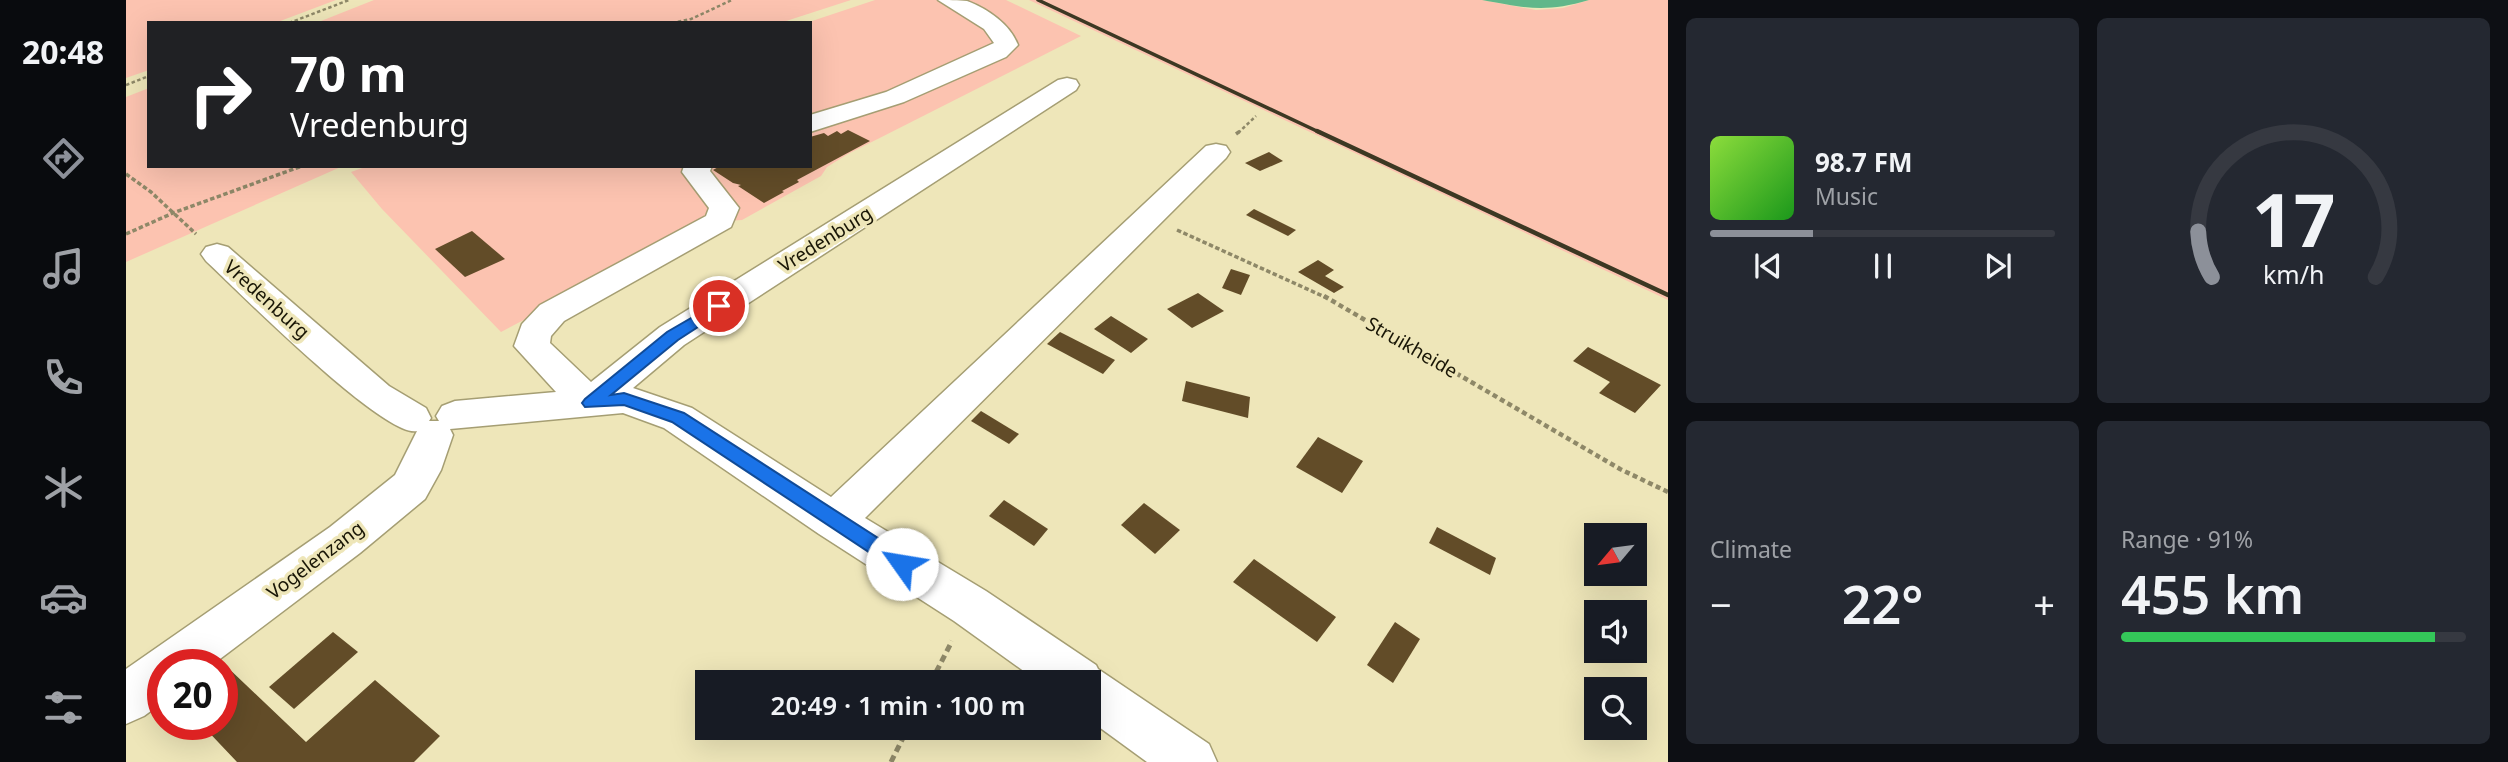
<!DOCTYPE html>
<html lang="en">
<head>
<meta charset="utf-8">
<style>
  body { margin:0; font-family:"Noto Sans",sans-serif; background:#242831; color:#f1f3f6; height:100vh; display:flex; flex-direction:column; font-size:26px; white-space:nowrap }
  * { box-sizing:border-box; margin:0 }
  p { font-size:23px; color:#9ea1a6 }
  .icon { flex:none; width:38px; height:38px; fill:none; stroke:currentColor; stroke-width:2; stroke-linecap:round; stroke-linejoin:round }
  .map { position:relative; flex:1; overflow:hidden }
  .drawer { display:flex; flex-direction:column; gap:18px; padding:18px; background:#0d0f14; width:840px }
  .drawer>* { flex:none }
  .hud { position:absolute; left:21px; top:21px; width:665px; height:147px; border-radius:0px; box-shadow:0 7px 28px #0002; background:#202124; color:#fff; overflow:hidden }
  .needle { width:46px; rotate:241deg }
  .fabs { position:absolute; left:1458px; top:523px; display:grid; gap:14px }
  .fabs a { display:grid; place-items:center; width:63px; height:63px; border-radius:0px; background:#171b24; box-shadow:0 7px 28px #0002; font-size:35px }
  .speed { position:absolute; left:21px; top:649px; display:flex; gap:14px; font-size:35px; font-weight:700; text-align:center }
  .speed>* { display:grid; place-content:center; width:91px; height:91px; border-radius:50%; background:#171b24; box-shadow:0 7px 28px #0002; line-height:1 }
  .speed .limit { border:10px solid #d22; background:#fff; color:#111 }
  .pin { position:absolute; display:grid; place-items:center; width:60px; height:60px; color:#fff; margin:-30px; border:4px solid #fff; border-radius:50%; box-shadow:0 2px 7px #0007 }
  .me { position:absolute; width:77px; margin:-38px; rotate:302deg; stroke-linejoin:round; filter:drop-shadow(0 0 5px #0008) }
  .turn { display:flex; align-items:center; gap:24px; height:147px; padding:0 28px; font-size:32px }
  .turn .icon { width:91px; height:91px; stroke-width:2.5 }
  .turn b { display:block; font-size:49px; line-height:60px }
  .big { font-size:52px; font-weight:600; line-height:1.1 }
  .drawer .tile { flex:1; display:flex; flex-direction:column; justify-content:center; gap:10px; min-width:0; padding:0 24px; border-radius:10px; background:#242831 }
  .drawer .dial { align-items:center; gap:0 }
  .dial svg { height:182px; overflow:visible; fill:none; stroke:#363941; stroke-width:7; stroke-linecap:round; text-anchor:middle }
  .dial text { fill:#f1f3f6; stroke:none }
  .song { display:flex; align-items:center; gap:21px }
  .cover { width:84px; height:84px; border-radius:10px; background:linear-gradient(135deg,hsl(90 70% 55%),hsl(120 70% 35%)) }
  .played { height:7px; border-radius:4px; background:linear-gradient(90deg,#8c9099 30%,#363941 30%) }
  .keys { display:flex; justify-content:space-around; direction:ltr }
  .heat { display:flex; justify-content:space-between; align-items:center; font-size:38px; direction:ltr }
  .charge { height:10px; border-radius:5px; background:linear-gradient(90deg,#34c759 91%,#363941 0) }
  .drawer .tiles { flex:1; display:grid; gap:18px; grid-template-columns:repeat(2,1fr) }
  .trip { position:absolute; left:569px; top:670px; width:406px; height:70px; border-radius:0px; background:#171b24; box-shadow:0 7px 28px #0002; font-weight:600; line-height:70px; text-align:center }
  main { display:flex; flex:1; min-height:0 }
  .menu { display:flex; flex-direction:column; width:126px; justify-content:space-around; align-items:center; background:#090b0e; color:#9ea1a6 }
  .menu .icon { width:49px; height:49px }
  .menu .active { color:#8c9099 }
  .menu b { font-size:32px; color:#f1f3f6 }
  .map>svg:first-child { display:block }
  .green { fill:#fcc3b0 }
  .water { fill:#61b78a }
  .building { fill:#624c28 }
  .lines { fill:none; stroke-linecap:round; stroke-linejoin:round }
  .minor-casing { stroke:#a59e73; stroke-width:3 }
  .path-far3 { stroke:#8e8868; stroke-width:2.5; stroke-dasharray:3.5 2.5; stroke-linecap:butt }
  .path-far2 { stroke:#8e8868; stroke-width:3.5; stroke-dasharray:4.5 2.5; stroke-linecap:butt }
  .path-far1 { stroke:#8e8868; stroke-width:4.5; stroke-dasharray:5 3.5; stroke-linecap:butt }
  .path { stroke:#8e8868; stroke-width:5; stroke-dasharray:7 4.5; stroke-linecap:butt }
  .minor { fill:#fff; fill-rule:evenodd }
  .rail-far1 { stroke:#3c3823; stroke-width:3.5 }
  .rail { stroke:#3c3823; stroke-width:4.5 }
  .route { fill:#1a73e8; stroke:#114b97; stroke-width:2 }
  .labels { text-anchor:middle; stroke-width:7; stroke-linejoin:round; paint-order:stroke }
  .street-label { font-size:19px; fill:#191606; stroke:#eee6b9 }
</style>
</head>
<body>
<main>
<nav class="menu">
<b>20:48</b>
<svg class="icon active" aria-label="directions" viewBox="0 0 24 24"><path d="M12 3l9 9-9 9-9-9zM9 14v-3h6M13 9l2 2-2 2"/></svg>
<svg class="icon" aria-label="music" viewBox="0 0 24 24"><path d="M9 18V5l10-2v13"/><circle cx="6" cy="18" r="3"/><circle cx="16" cy="16" r="3"/></svg>
<svg class="icon" aria-label="phone" viewBox="0 0 24 24"><path d="M5 4h4l2 5-3 2q2 4 5 5l2-3 5 2v4C11 20 4 13 5 4z"/></svg>
<svg class="icon" aria-label="climate" viewBox="0 0 24 24"><path d="M12 3v18M4 7l16 10M4 17L20 7"/></svg>
<svg class="icon" aria-label="car" viewBox="0 0 24 24"><path d="M5 17H2v-5l4-1 3-4h7l3 4 3 1v5h-3M9 17h6M6 11h13"/><circle cx="7" cy="17" r="2"/><circle cx="17" cy="17" r="2"/></svg>
<svg class="icon" aria-label="filters" viewBox="0 0 24 24"><path d="M4 7h16M4 17h16"/><circle cx="9" cy="7" r="2"/><circle cx="15" cy="17" r="2"/></svg>
</nav>
<div class="map">
<svg width="1542" height="762" viewBox="0 0 1542 762">
  <rect width="100%" height="100%" fill="#eee6b9"/>
  <g class="green">
    <path d="M0,0H210L149,23H23V70L0,78Z"/>
    <path d="M248,0H725L654,23H190Z"/>
    <path d="M749,0H880L955,36L722,154L701,167L695,176L616,220L584,222L375,332L256,209L225,172L242,166H684V23H680Z"/>
    <path d="M903,0H1356L1410,10L1437,8L1463,0H1542V300Z"/>
    <path d="M23,88V166H217L0,262V97Z"/>
  </g>
  <path class="water" d="M1356,0H1463C1419,13 1400,8 1356,0Z"/>
  <g class="building">
    <path d="M722,130L744,141L671,180L673,182L656,191L658,192L638,203L612,186L615,185L607,183L587,170L594,166H684V137L698,133L702,136L711,131L715,134Z"/>
    <path d="M1143,152L1157,161L1134,171L1119,163Z"/>
    <path d="M1128,209L1170,230L1162,236L1120,215Z"/>
    <path d="M346,231L379,259L339,277L309,249Z"/>
    <path d="M1192,260L1208,270L1199,276L1218,287L1208,293L1172,272Z"/>
    <path d="M1105,269L1124,275L1115,295L1096,288Z"/>
    <path d="M1072,293L1098,311L1066,328L1041,309Z"/>
    <path d="M985,316L1022,339L1005,353L968,329Z"/>
    <path d="M934,332L989,360L977,374L921,344Z"/>
    <path d="M1462,347L1535,385L1509,413L1473,393L1484,382L1447,361Z"/>
    <path d="M1060,381L1124,397L1122,418L1056,401Z"/>
    <path d="M855,411L893,434L883,444L845,421Z"/>
    <path d="M1192,437L1237,461L1216,493L1170,467Z"/>
    <path d="M878,500L922,529L908,546L863,516Z"/>
    <path d="M1018,503L1054,530L1029,554L995,525Z"/>
    <path d="M1311,527L1370,558L1364,575L1303,543Z"/>
    <path d="M1128,559L1210,617L1191,642L1107,582Z"/>
    <path d="M1269,622L1294,639L1267,683L1241,665Z"/>
    <path d="M207,632L232,652L168,709L143,687Z"/>
    <path d="M98,664L180,742L249,680L314,736L288,762H111L75,724H96V666Z"/>
  </g>
  <g class="lines">
    <defs>
      <g id="minor">
        <path d="M812,0C821,0 833,0 841,1C862,9 884,24 892,45L880,57L778,102L684,132V115L760,92L868,43L858,29Z"/>
        <path d="M941,78L950,80L953,85L950,90L558,345L507,388L566,408L705,497L1080,146L1090,144L1100,146L1104,152L1100,158L739,518L860,591L970,665L972,669L1083,744L1091,762H1021L962,719V682H913L828,621L693,534L538,428L497,413L324,429L327,435L315,470L299,499L234,553L86,665H37V702L18,716L0,724V669L204,527L269,475L291,431C259,439 110,289 80,261L75,254L80,247L91,244L102,247L263,386L300,408L305,418L303,421H313L310,416L316,406L329,401L430,392L388,346L396,324L414,305L580,216L583,208L556,172L558,166H586L584,171L613,208L605,227L438,321L425,336L424,343L465,382L534,327L932,80Z"/>
      </g>
    </defs>
    <use href="#minor" class="minor-casing"/>
    <g class="path-far3">
      <path d="M163,23L223,0"/>
      <path d="M546,23L565,19L606,0"/>
      <path d="M0,85L23,76"/>
      <path d="M1112,133L1130,116"/>
    </g>
    <g class="path-far2">
      <path d="M1110,134L1114,131"/>
      <path d="M0,174L25,192L70,234"/>
      <path d="M1051,230L1201,298"/>
      <path d="M0,234L47,213L176,166"/>
    </g>
    <path class="path-far1" d="M1198,296L1494,469L1542,492"/>
    <g class="path">
      <path d="M805,682L826,641"/>
      <path d="M765,762L782,728"/>
    </g>
    <use href="#minor" class="minor"/>
    <path class="rail-far1" d="M912,0L1195,133"/>
    <path class="rail" d="M1191,131L1542,295"/>
  </g>
  <path class="route" d="M593,302L600,306L598,310L552,340L485,395L498,393L558,413L783,558L786,564L783,570L776,572L770,570L546,422L498,405L459,407L456,403L459,399L541,332Z"/>
  <g class="labels">
    <g class="street-label">
      <text transform="translate(699 239) rotate(-32)" y="7">Vredenburg</text>
      <text transform="translate(141 299) rotate(42)" y="7">Vredenburg</text>
      <text transform="translate(1286 347) rotate(30)" y="7">Struikheide</text>
      <text transform="translate(189 560) rotate(-37)" y="7">Vogelenzang</text>
    </g>
  </g>
</svg>
<div class="fabs">
<a><svg class="needle" viewBox="-14 -14 28 28"><path d="M0-13l5 13h-10z" fill="#e53935"/><path d="M0 13l5-13h-10z" fill="#9ea1a6"/></svg></a>
<a><svg class="icon" aria-label="sound" viewBox="0 0 24 24"><path d="M4 9h4l5-4v14l-5-4H4zM17 9q2 3 0 6"/></svg></a>
<a><svg class="icon" aria-label="search" viewBox="0 0 24 24"><circle cx="10" cy="10" r="6"/><path d="M15 15l6 6"/></svg></a>
</div>
<div class="speed"><div class="limit">20</div></div>
<div class="pin" style="left:593px;top:306px;background:#d93025"><svg class="icon" aria-label="arrive" viewBox="0 0 24 24"><path d="M6 21V4h12l-3 4 3 4H6"/></svg></div>
<svg class="me" style="left:776px;top:564px" viewBox="-20 -20 40 40"><circle r="19" fill="#fff"/><path d="M0-13L10 11 0 6-10 11z" fill="#1a73e8"/></svg>
<div class="trip">20:49 · 1 min · 100 m</div>
<div class="hud">
<div class="turn"><svg class="icon" aria-label="right" viewBox="0 0 24 24"><path d="M7 20v-9h11M14 6l5 5-5 5"/></svg><div><b>70 m</b>Vredenburg</div></div>
</div>
</div>
<section class="drawer">
<div class="tiles">
<div class="tile">
<div class="song"><i class="cover"></i><div><b>98.7 FM</b><p>Music</p></div></div>
<div class="played"></div>
<div class="keys"><svg class="icon" aria-label="previous" viewBox="0 0 24 24"><path d="M18 5L8 12l10 7zM5 5v14"/></svg><svg class="icon" aria-label="pause" viewBox="0 0 24 24"><path d="M8 5v14M16 5v14"/></svg><svg class="icon" aria-label="next" viewBox="0 0 24 24"><path d="M6 5l10 7-10 7zM19 5v14"/></svg></div>
</div>
<div class="tile dial"><svg viewBox="0 0 100 80">
<path d="M14 69A42 42 0 1 1 86 69"/>
<path d="M14 69A42 42 0 0 1 8 49" stroke="#8c9099"/>
<text x="50" y="56" font-size="32" font-weight="700">17</text>
<text x="50" y="72" font-size="11">km/h</text>
</svg></div>
<div class="tile"><p>Climate</p>
<div class="heat"><a>−</a><b class="big">22°</b><a>+</a></div>
</div>
<div class="tile"><p>Range · 91%</p><b class="big">455 km</b><div class="charge"></div></div>
</div>
</section>
</main>
</body>
</html>
